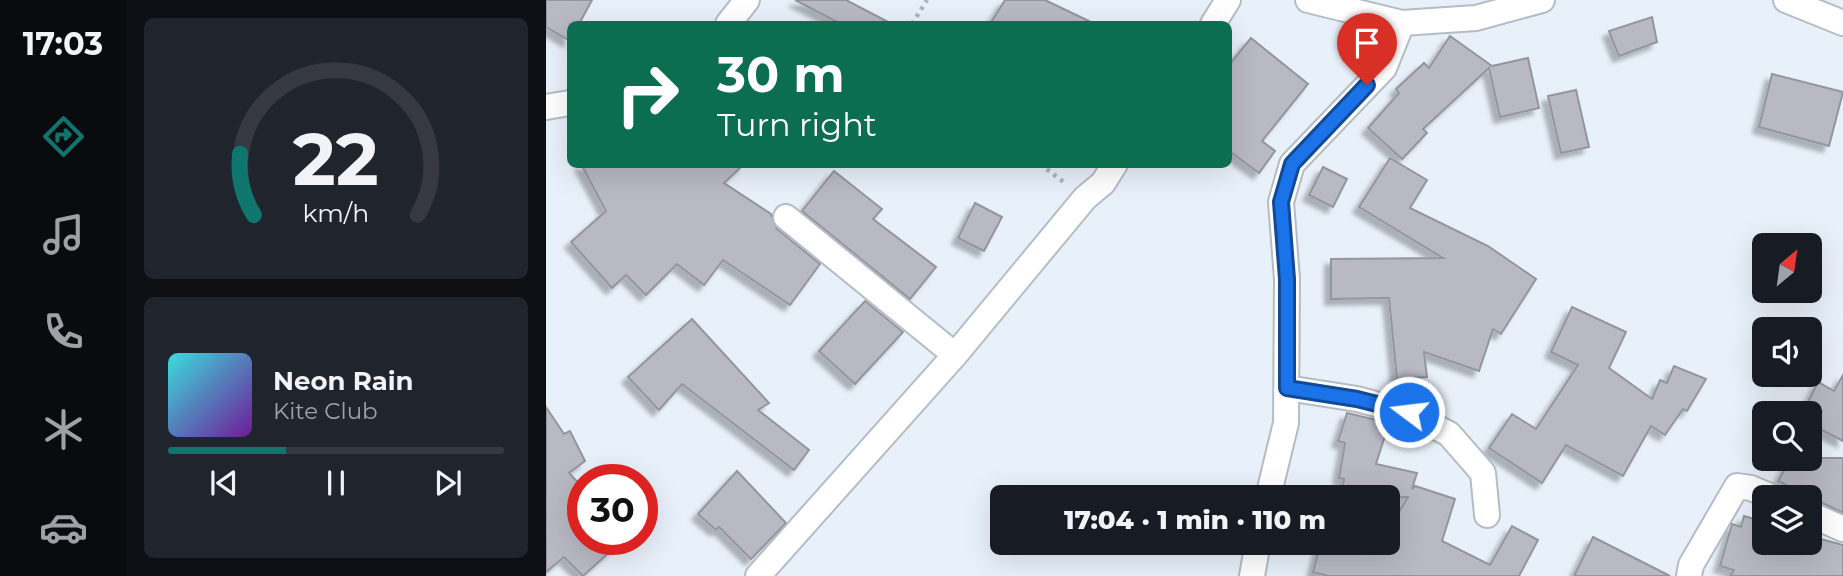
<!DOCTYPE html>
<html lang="en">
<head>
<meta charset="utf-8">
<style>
  body { margin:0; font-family:Montserrat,sans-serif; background:#20242c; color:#f1f3f6; height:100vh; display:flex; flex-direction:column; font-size:26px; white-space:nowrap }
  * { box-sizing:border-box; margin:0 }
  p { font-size:23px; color:#9ea1a6 }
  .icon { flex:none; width:38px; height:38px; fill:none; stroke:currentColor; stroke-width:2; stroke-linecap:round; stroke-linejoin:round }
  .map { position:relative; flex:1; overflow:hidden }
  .side { display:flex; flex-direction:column; gap:18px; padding:18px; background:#0d0f14; width:420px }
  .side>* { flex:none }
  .banner { position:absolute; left:21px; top:21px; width:665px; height:147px; border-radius:10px; box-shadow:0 7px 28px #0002; background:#0b6e4f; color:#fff; overflow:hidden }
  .needle { width:46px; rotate:29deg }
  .fabs { position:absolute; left:1206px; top:233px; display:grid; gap:14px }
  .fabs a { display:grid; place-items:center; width:70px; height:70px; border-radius:10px; background:#171b24; box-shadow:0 7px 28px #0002; font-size:35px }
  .speed { position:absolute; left:21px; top:464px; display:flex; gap:14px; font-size:35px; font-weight:700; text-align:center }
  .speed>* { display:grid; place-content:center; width:91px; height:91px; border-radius:50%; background:#171b24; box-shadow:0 7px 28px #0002; line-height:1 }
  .speed .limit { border:10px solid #d22; background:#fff; color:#111 }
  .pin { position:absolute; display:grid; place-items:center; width:60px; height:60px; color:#fff; margin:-72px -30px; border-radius:50% 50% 50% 0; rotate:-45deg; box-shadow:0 0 7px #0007 }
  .pin .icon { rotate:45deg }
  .me { position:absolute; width:77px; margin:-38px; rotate:285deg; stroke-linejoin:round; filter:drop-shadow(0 0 5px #0008) }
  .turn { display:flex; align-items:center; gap:24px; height:147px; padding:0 35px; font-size:32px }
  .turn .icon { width:91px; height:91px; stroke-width:2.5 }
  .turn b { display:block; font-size:49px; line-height:60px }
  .side .tile { flex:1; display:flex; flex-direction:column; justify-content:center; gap:10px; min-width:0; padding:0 24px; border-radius:10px; background:#20242c }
  .side .dial { align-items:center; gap:0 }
  .dial svg { height:182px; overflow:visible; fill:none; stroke:#363941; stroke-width:7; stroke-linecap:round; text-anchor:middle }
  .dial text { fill:#f1f3f6; stroke:none }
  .song { display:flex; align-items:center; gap:21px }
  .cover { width:84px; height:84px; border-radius:10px; background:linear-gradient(135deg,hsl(180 70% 55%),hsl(280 70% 35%)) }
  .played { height:7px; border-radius:4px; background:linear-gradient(90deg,#0f766e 35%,#363941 35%) }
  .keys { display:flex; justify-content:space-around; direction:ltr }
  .trip { position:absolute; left:444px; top:485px; width:410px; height:70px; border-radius:10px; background:#171b24; box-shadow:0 7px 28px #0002; font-weight:800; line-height:70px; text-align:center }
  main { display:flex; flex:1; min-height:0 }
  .menu { display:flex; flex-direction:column; width:126px; justify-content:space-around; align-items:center; background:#090b0e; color:#9ea1a6 }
  .menu .icon { width:49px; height:49px }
  .menu .selected { color:#0f766e }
  .menu b { font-size:32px; color:#f1f3f6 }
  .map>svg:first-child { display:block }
  .building { fill:#b8b9c3; stroke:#95959f; stroke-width:2; filter:url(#shadow) }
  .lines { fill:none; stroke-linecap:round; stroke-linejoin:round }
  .street-casing { stroke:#b5bcc5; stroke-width:28 }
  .path { stroke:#adb4bb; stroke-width:4.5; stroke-dasharray:3.5 5; stroke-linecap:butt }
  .street { stroke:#fff; stroke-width:24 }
  .route-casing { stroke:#114b97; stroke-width:18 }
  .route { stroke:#1a73e8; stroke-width:12 }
</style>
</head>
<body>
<main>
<nav class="menu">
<b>17:03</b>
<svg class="icon selected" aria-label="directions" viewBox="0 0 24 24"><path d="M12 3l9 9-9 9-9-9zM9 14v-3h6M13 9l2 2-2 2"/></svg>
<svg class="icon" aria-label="music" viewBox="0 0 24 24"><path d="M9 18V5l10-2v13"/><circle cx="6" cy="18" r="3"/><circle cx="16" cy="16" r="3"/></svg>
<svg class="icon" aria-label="phone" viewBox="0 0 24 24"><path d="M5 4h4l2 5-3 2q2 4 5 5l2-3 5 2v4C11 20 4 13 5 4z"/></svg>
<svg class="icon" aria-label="climate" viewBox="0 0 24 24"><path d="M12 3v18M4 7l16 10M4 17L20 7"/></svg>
<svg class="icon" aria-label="car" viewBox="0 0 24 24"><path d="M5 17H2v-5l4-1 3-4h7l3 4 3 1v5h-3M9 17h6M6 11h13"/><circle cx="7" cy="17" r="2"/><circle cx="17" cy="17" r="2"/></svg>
</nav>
<section class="side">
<div class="tile dial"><svg viewBox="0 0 100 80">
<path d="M14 69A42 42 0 1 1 86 69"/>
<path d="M14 69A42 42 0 0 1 8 42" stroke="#0f766e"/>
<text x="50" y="56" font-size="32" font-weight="700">22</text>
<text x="50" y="72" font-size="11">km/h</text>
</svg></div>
<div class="tile">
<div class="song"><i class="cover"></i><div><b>Neon Rain</b><p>Kite Club</p></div></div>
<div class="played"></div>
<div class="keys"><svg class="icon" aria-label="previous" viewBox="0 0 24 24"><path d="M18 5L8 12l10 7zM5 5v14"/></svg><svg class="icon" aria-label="pause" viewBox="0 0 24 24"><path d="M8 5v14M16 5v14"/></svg><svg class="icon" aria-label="next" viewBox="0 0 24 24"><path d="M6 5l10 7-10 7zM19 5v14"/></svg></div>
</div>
</section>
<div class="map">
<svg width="1297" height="576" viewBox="0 0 1297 576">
  <defs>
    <filter id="shadow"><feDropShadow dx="-6" dy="6" stdDeviation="2" flood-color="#0004"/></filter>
  </defs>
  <rect width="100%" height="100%" fill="#e8f0f9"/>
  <g class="building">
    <path d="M0,0H46L33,24H24V41L0,27Z"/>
    <path d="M249,0H300L346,24H295Z"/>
    <path d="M459,0H499L549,24H444Z"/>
    <path d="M1106,17L1111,42L1073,56L1063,31Z"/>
    <path d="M904,36L946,66L982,58L993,108L954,117L943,68L877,129L881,133L856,159L822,128L853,93L850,89L878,63L883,68Z"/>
    <path d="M705,38L762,84L716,141L729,151L713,173L682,150V66Z"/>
    <path d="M1226,74L1297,92L1283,146L1213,127Z"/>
    <path d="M1030,90L1043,147L1015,153L1002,96Z"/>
    <path d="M844,158L881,180L864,208L942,246L990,279L955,334L947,329L933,371L878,352L881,377L851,379L843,298L785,299V259L897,258L813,207Z"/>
    <path d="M35,164H198L178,183L225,214L231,229L274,264L244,305L177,260L158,285L131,264L100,295L80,275L66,288L25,242L60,211Z"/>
    <path d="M777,167L801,179L787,207L763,195Z"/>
    <path d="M288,171L336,209L327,219L390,267L364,299L256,211Z"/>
    <path d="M429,203L456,217L438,251L412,238Z"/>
    <path d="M319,301L357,332L309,384L273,351Z"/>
    <path d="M1026,307L1080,332L1063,368L1106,399L1114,380L1121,383L1128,366L1160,379L1141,411L1137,409L1119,435L1105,426L1077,476L1020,445L996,483L943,448L966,414L990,429L1032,365L1005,352Z"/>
    <path d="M146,319L223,403L212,410L263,450L248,470L136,384L113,410L82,377Z"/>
    <path d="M1297,375V441L1268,426L1276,411L1261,404L1272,382L1288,391Z"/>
    <path d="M0,407L18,434L24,431L39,461L23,473L37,488V539H78L37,576L18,557L0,572Z"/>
    <path d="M801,413L843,423L830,464L871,473L866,489L869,486L909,499L896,541L944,565L966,526L992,540L973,576H782L767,572L775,542H809L831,548L835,542H842V530L862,497H795L798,479L793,478L799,443L792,441Z"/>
    <path d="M1245,458H1297V513L1232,481Z"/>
    <path d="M191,471L240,523L205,559L173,527L170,530L152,514Z"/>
    <path d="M1198,516L1218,522V542H1264L1267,537L1297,545V576H1184L1188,570L1174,566L1186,524L1195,527Z"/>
    <path d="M1047,537L1124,576H1028Z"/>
  </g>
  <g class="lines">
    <defs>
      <g id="street">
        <path d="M762,0L856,23L930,18L996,0"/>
        <path d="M1240,0L1297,23"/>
        <path d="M182,24L201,0"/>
        <path d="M667,24L682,0"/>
        <path d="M0,107L24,103"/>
        <path d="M240,217L409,355"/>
        <path d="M741,388L811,399L863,413L903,434L937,473L941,515"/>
        <path d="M722,497L740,423L741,279L735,202L746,164L838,68L856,23"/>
        <path d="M1264,514L1297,529"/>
        <path d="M212,576L409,355L539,198L557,183L569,164"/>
        <path d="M706,576L712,542"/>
        <path d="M1143,576L1145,565L1191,486L1205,488L1226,497"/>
      </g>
    </defs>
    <use href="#street" class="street-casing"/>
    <g class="path">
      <path d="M366,24L381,0"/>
      <path d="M494,164L519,183"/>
    </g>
    <use href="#street" class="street"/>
  </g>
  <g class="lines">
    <defs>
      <path id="route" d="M821,85L746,164L735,202L741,279V388L811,399L863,412"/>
    </defs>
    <use href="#route" class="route-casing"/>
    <use href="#route" class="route"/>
  </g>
</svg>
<div class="fabs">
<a><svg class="needle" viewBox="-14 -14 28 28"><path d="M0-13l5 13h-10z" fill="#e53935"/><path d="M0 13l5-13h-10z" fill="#9ea1a6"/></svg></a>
<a><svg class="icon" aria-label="sound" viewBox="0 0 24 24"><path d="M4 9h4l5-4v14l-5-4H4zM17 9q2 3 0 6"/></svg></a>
<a><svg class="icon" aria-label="search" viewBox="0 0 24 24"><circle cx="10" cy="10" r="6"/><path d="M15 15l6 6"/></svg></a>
<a><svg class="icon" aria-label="layers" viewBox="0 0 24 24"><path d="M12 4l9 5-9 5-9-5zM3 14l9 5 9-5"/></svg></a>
</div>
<div class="speed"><div class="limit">30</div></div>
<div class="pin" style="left:821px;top:85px;background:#d93025"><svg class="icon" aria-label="arrive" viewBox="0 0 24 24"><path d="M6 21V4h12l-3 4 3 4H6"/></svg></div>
<svg class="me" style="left:863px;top:412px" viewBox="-20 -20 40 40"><circle r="17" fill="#1a73e8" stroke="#fff" stroke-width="3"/><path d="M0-11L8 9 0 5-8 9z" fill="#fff"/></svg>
<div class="trip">17:04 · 1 min · 110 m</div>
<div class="banner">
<div class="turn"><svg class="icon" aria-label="right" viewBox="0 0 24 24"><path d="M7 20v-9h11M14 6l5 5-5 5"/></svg><div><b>30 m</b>Turn right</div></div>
</div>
</div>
</main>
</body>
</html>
